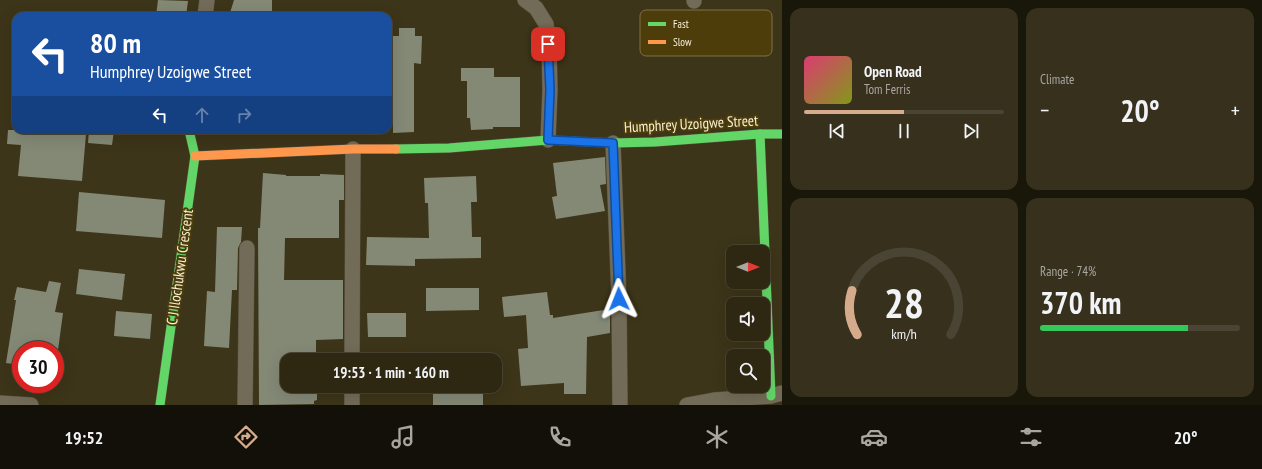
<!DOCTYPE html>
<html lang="en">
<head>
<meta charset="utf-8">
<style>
  body { margin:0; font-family:"PT Sans Narrow",sans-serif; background:#36301c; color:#f1f3f6; height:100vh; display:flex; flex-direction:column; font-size:15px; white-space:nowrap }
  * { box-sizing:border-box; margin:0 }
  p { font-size:13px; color:#a7a6a0 }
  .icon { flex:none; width:22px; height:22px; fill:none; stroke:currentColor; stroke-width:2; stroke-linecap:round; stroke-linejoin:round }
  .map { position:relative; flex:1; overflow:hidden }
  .side { display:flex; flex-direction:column; gap:8px; padding:8px; background:#19160a; width:480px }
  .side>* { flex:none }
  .hud { position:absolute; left:12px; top:12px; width:380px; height:122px; border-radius:12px; box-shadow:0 4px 16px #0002,0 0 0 1px #494433; background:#1a4fa0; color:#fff; overflow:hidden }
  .needle { width:26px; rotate:90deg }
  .controls { position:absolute; left:726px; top:245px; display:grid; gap:8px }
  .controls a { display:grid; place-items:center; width:44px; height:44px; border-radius:8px; background:#2e2813; box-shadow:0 4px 16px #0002,0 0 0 1px #494433; font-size:20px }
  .speed { position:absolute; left:12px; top:341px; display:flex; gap:8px; font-size:20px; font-weight:700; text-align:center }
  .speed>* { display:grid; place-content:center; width:52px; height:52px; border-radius:50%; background:#2e2813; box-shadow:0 4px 16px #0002,0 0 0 1px #494433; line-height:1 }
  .speed .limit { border:6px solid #d22; background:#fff; color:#111 }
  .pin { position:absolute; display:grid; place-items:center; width:34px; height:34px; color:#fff; margin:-17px; border-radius:8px; box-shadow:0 2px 6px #0006 }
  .me { position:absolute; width:44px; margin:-22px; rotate:358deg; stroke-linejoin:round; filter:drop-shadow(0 0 3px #0008) }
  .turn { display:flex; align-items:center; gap:14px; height:84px; padding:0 12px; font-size:18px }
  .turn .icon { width:52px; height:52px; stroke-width:2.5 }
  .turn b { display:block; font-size:28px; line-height:34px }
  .lanes { display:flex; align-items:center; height:38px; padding:0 12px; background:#0003; justify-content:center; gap:20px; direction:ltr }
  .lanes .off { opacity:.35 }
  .big { font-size:30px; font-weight:700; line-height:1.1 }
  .side .widget { flex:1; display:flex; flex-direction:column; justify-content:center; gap:6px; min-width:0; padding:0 14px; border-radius:12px; background:#36301c }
  .side .dial { align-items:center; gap:0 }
  .dial svg { height:104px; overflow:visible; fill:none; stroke:#494433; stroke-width:7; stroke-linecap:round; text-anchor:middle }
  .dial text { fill:#f1f3f6; stroke:none }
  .song { display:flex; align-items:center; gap:12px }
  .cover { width:48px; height:48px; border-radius:6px; background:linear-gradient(135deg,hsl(340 70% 55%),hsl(70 70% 35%)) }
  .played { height:4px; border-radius:2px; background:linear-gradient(90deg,#d6ab8b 50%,#494433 50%) }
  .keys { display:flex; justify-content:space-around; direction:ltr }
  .heat { display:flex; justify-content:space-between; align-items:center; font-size:22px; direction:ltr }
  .charge { height:6px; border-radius:3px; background:linear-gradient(90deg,#34c759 74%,#494433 0) }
  .side .tiles { flex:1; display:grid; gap:8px; grid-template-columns:repeat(2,1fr) }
  .trip { position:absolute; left:280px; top:353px; width:222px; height:40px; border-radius:12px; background:#2e2813; box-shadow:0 4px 16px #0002,0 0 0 1px #494433; font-weight:700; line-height:40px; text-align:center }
  .menu { display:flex; height:64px; justify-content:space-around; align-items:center; background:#121008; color:#a7a6a0 }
  .menu .icon { width:28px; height:28px }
  .menu .current { color:#d6ab8b }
  .menu b { font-size:18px; color:#f1f3f6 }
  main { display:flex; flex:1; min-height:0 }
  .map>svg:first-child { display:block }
  .building { fill:#848976 }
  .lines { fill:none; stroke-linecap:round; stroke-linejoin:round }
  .street-casing { stroke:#554f3b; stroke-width:16 }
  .fast-casing { stroke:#554f3b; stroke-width:10 }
  .slow-casing { stroke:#554f3b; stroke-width:10 }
  .street { stroke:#726b57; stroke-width:15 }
  .fast { stroke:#63d668; stroke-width:9 }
  .slow { stroke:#ff974d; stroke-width:9 }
  .route-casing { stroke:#114b97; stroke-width:10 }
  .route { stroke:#1a73e8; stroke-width:7 }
  .labels { text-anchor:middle; stroke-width:4; stroke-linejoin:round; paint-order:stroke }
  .street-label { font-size:15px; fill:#f7efd6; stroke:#4c3d0a }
  .key { fill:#4c3d0a; stroke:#7f7247; stroke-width:1 }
  .key-label { font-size:11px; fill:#f7efd6 }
</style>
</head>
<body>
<main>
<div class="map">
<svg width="782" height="405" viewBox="0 0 782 405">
  <rect width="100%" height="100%" fill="#3d3519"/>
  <g class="building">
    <path d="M158,0L188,1L186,16H156Z"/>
    <path d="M234,0H272V16H229Z"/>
    <path d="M399,28H415V36H422L421,64L414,63V132L393,133V36H399Z"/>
    <path d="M461,68H494V77H520V127H493V129L471,130L470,118H467V81H461Z"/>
    <path d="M8,130H32L86,134L82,181L18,176L21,145L7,144Z"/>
    <path d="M89,130H114L112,145L88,143Z"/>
    <path d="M605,157L606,184L600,185L605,211L556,219L552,197L557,196L553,163Z"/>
    <path d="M263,173L286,175V176H320V174L344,175V200H339V238H285L284,280H343V339L316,340V360H284L285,386H317V400L314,401V404L259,405L258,228H260Z"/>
    <path d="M476,176L477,202H471L472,237H481V258L415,259V266L366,265L367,237L429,238L428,203H425L424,178Z"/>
    <path d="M79,192L165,200L162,238L76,231Z"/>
    <path d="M217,227H242L241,242L238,248L237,290H232L229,348L204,346L207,291L215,292Z"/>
    <path d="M79,269L125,274L122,300L76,294Z"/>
    <path d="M49,281L61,283L55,312L63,313L58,350H21V365L6,363L16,300H14L17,287L46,292Z"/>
    <path d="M426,288H479V310L426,311Z"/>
    <path d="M547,292L550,315H553V318L610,309V333L587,337L586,394H564V383L521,386L518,349L528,348L526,315L504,317L502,297Z"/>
    <path d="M116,311L152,314L150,339L114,336Z"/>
    <path d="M367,313H406V337H368Z"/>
    <rect x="433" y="386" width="50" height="19"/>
  </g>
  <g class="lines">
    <defs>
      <g id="street">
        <path d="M525,0L536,8L546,24L549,45L550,90L548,140"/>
        <path d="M694,0V1"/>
        <path d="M205,16L207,0"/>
        <path d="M613,143L619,299L620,405"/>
        <path d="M352,360L353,149"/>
        <path d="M0,403L31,405"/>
        <path d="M245,405L247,248"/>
        <path d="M352,405V386"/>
        <path d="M687,405L714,400L771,396L782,393"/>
      </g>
      <g id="fast">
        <path d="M760,134L771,396"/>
        <path d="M396,149L449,148L548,140L613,143L655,142L760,134H782"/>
        <path d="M160,405L195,156L189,130"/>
      </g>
      <path id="slow" d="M195,156L353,149H396"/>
    </defs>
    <use href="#street" class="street-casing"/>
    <use href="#fast" class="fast-casing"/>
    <use href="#slow" class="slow-casing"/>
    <use href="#street" class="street"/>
    <use href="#fast" class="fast"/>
    <use href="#slow" class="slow"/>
  </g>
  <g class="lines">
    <defs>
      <path id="route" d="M548,44L550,90L548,140L613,143L619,299"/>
    </defs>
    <use href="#route" class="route-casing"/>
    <use href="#route" class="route"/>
  </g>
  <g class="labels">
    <g class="street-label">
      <text transform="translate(691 124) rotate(-3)" y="5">Humphrey Uzoigwe Street</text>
      <text transform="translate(180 267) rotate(-82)" y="5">C J Ilochukwu Crescent</text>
    </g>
  </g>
  <rect x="640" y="10" width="132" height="46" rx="6" class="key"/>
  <rect x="648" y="22" width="18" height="4" fill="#63d668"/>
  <rect x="648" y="40" width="18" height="4" fill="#ff974d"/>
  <g class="key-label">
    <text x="673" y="28">Fast</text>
    <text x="673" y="46">Slow</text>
  </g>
</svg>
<div class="controls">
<a><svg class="needle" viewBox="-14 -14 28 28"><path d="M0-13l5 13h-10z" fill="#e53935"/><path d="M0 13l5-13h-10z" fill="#a7a6a0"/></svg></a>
<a><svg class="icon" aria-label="sound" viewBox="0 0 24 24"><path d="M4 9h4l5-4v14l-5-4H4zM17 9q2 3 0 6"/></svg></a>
<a><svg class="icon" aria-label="search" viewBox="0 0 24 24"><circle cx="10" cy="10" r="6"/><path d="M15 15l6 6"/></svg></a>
</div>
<div class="speed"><div class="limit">30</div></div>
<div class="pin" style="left:548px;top:44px;background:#d93025"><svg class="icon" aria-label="arrive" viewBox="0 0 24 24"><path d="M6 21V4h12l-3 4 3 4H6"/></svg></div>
<svg class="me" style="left:619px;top:299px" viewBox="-20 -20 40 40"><path d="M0-17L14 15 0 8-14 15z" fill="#1a73e8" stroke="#fff" stroke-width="4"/></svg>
<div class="trip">19:53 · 1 min · 160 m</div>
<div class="hud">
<div class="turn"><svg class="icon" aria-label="left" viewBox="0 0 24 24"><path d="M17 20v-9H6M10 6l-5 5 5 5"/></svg><div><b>80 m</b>Humphrey Uzoigwe Street</div></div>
<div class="lanes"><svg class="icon" aria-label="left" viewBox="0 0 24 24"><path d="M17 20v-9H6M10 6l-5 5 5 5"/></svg><svg class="icon off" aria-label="ahead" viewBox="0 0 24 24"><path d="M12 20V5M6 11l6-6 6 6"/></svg><svg class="icon off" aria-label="right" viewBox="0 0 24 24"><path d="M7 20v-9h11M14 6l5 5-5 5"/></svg></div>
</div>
</div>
<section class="side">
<div class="tiles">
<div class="widget">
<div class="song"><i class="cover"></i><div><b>Open Road</b><p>Tom Ferris</p></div></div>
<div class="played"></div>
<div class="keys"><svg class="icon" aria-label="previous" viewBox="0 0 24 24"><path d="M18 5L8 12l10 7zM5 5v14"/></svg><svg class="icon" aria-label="pause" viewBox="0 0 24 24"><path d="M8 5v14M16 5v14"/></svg><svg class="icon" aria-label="next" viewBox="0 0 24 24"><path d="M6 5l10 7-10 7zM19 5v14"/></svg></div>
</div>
<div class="widget"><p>Climate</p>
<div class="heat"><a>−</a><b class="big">20°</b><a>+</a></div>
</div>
<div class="widget dial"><svg viewBox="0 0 100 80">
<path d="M14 69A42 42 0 1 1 86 69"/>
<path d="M14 69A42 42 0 0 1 10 35" stroke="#d6ab8b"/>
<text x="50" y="56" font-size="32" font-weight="700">28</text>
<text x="50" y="72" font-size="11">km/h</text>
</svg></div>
<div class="widget"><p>Range · 74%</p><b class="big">370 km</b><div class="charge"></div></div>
</div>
</section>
</main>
<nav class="menu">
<b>19:52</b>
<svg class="icon current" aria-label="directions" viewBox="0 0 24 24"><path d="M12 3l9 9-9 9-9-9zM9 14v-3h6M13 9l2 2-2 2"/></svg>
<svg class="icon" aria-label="music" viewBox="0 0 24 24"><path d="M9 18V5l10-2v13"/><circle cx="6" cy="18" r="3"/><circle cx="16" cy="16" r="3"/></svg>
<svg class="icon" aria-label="phone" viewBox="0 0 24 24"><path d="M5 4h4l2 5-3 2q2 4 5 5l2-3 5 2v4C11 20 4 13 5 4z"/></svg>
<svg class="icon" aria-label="climate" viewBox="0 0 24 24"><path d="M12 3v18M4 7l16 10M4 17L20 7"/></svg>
<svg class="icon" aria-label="car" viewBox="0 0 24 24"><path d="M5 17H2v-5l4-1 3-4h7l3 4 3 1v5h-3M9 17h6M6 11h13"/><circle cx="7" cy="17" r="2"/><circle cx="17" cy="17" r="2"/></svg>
<svg class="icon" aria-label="filters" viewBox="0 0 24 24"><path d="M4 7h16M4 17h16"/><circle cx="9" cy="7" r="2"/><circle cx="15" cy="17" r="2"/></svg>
<b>20°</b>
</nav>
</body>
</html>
